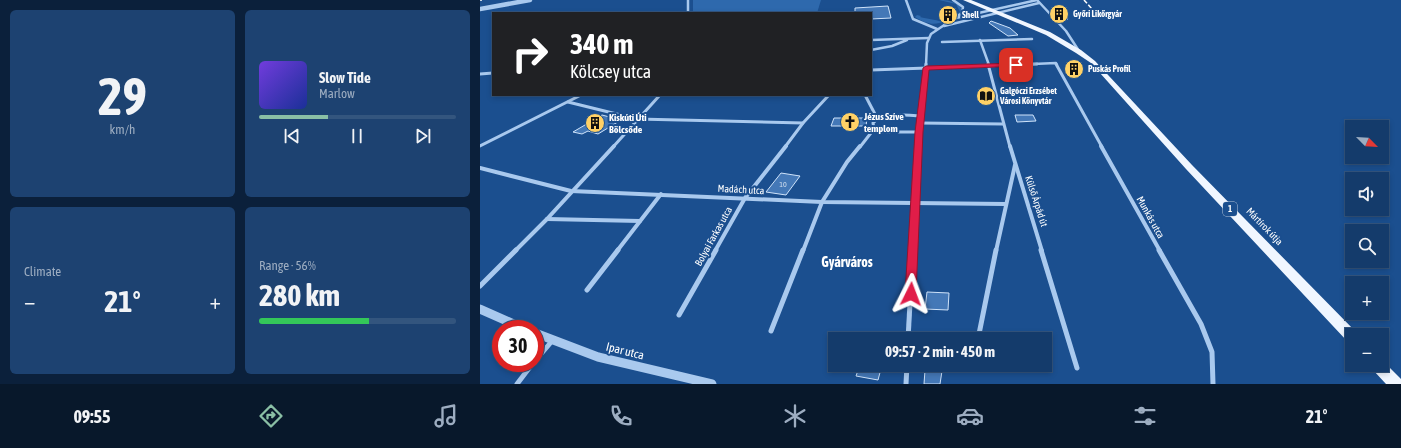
<!DOCTYPE html>
<html lang="en">
<head>
<meta charset="utf-8">
<style>
  body { margin:0; font-family:"Asap Condensed",sans-serif; background:#1d4271; color:#f1f3f6; height:100vh; display:flex; flex-direction:column; font-size:15px; white-space:nowrap }
  * { box-sizing:border-box; margin:0 }
  p { font-size:13px; color:#9dadc1 }
  .icon { flex:none; width:22px; height:22px; fill:none; stroke:currentColor; stroke-width:2; stroke-linecap:round; stroke-linejoin:round }
  .map { position:relative; flex:1; overflow:hidden }
  .panel { display:flex; flex-direction:column; gap:10px; padding:10px; background:#0b203b; width:480px }
  .panel>* { flex:none }
  .hud { position:absolute; left:12px; top:12px; width:380px; height:84px; border-radius:0px; box-shadow:0 2px 6px #0003,0 0 0 1px #33557e; background:#202124; color:#fff; overflow:hidden }
  .needle { width:26px; rotate:114deg }
  .controls { position:absolute; left:865px; top:120px; display:grid; gap:8px }
  .controls a { display:grid; place-items:center; width:44px; height:44px; border-radius:0px; background:#143b6b; box-shadow:0 2px 6px #0003,0 0 0 1px #33557e; font-size:20px }
  .speed { position:absolute; left:12px; top:320px; display:flex; gap:8px; font-size:20px; font-weight:700; text-align:center }
  .speed>* { display:grid; place-content:center; width:52px; height:52px; border-radius:50%; background:#143b6b; box-shadow:0 2px 6px #0003,0 0 0 1px #33557e; line-height:1 }
  .speed .limit { border:6px solid #d22; background:#fff; color:#111 }
  .pin { position:absolute; display:grid; place-items:center; width:34px; height:34px; color:#fff; margin:-17px; border-radius:8px; box-shadow:0 2px 6px #0006 }
  .me { position:absolute; width:44px; margin:-22px; rotate:3deg; stroke-linejoin:round; filter:drop-shadow(0 0 3px #0008) }
  .turn { display:flex; align-items:center; gap:14px; height:84px; padding:0 12px; font-size:18px }
  .turn .icon { width:52px; height:52px; stroke-width:2.5 }
  .turn b { display:block; font-size:28px; line-height:34px }
  .big { font-size:30px; font-weight:700; line-height:1.1 }
  .panel .widget { flex:1; display:flex; flex-direction:column; justify-content:center; gap:6px; min-width:0; padding:0 14px; border-radius:6px; background:#1d4271 }
  .panel .dial { align-items:center; gap:0 }
  .dial b { font-size:52px; line-height:1 }
  .song { display:flex; align-items:center; gap:12px }
  .cover { width:48px; height:48px; border-radius:6px; background:linear-gradient(135deg,hsl(260 70% 55%),hsl(230 70% 35%)) }
  .played { height:4px; border-radius:2px; background:linear-gradient(90deg,#8abfa5 35%,#33557e 35%) }
  .keys { display:flex; justify-content:space-around; direction:ltr }
  .heat { display:flex; justify-content:space-between; align-items:center; font-size:22px; direction:ltr }
  .charge { height:6px; border-radius:3px; background:linear-gradient(90deg,#34c759 56%,#33557e 0) }
  .panel .tiles { flex:1; display:grid; gap:10px; grid-template-columns:repeat(2,1fr) }
  .trip { position:absolute; left:348px; top:332px; width:224px; height:40px; border-radius:0px; background:#143b6b; box-shadow:0 2px 6px #0003,0 0 0 1px #33557e; font-weight:700; line-height:40px; text-align:center }
  .tabs { display:flex; height:64px; justify-content:space-around; align-items:center; background:#08182b; color:#9dadc1 }
  .tabs .icon { width:28px; height:28px }
  .tabs .active { color:#8abfa5 }
  .tabs b { font-size:18px; color:#f1f3f6 }
  main { display:flex; flex:1; min-height:0 }
  .map>svg:first-child { display:block }
  .green { fill:#2e69ad }
  .building { fill:#4478b7; stroke:#cfe3fa }
  .lines { fill:none; stroke-linecap:round; stroke-linejoin:round }
  .minor-far3 { stroke:#a9c9ee; stroke-width:2.5 }
  .minor-far2 { stroke:#a9c9ee; stroke-width:3 }
  .minor-far1 { stroke:#a9c9ee; stroke-width:4 }
  .minor { stroke:#a9c9ee; stroke-width:5 }
  .tertiary-far1 { stroke:#a9c9ee; stroke-width:4.5 }
  .tertiary { stroke:#a9c9ee; stroke-width:9 }
  .primary { fill:#f0f6ff; fill-rule:evenodd }
  .rail { stroke:#fff; stroke-width:1.5; stroke-dasharray:4.5 2; stroke-linecap:butt }
  .route { fill:#e11d48; stroke:#92132f }
  .labels { text-anchor:middle; stroke-width:4; stroke-linejoin:round; paint-order:stroke }
  .number-label { font-size:8px; fill:#d0dded }
  .far-poi-label { font-size:9px; font-weight:bold; fill:#fff; stroke:#1b4f8f; text-anchor:start }
  .shield { fill:#1b4f8f; stroke:#bbcadd; stroke-width:1 }
  .shield-label { font-size:9px; font-weight:bold; fill:#fff }
  .poi-label { font-size:10px; font-weight:bold; fill:#fff; stroke:#1b4f8f; text-anchor:start }
  .street-label { font-size:10px; fill:#fff; stroke:#1b4f8f }
  .near-street-label { font-size:12px; fill:#fff; stroke:#1b4f8f }
  .district-label { font-size:14px; font-weight:bold; fill:#fff; stroke:#1b4f8f }
</style>
</head>
<body>
<main>
<section class="panel">
<div class="tiles">
<div class="widget dial"><b>29</b><p>km/h</p></div>
<div class="widget">
<div class="song"><i class="cover"></i><div><b>Slow Tide</b><p>Marlow</p></div></div>
<div class="played"></div>
<div class="keys"><svg class="icon" aria-label="previous" viewBox="0 0 24 24"><path d="M18 5L8 12l10 7zM5 5v14"/></svg><svg class="icon" aria-label="pause" viewBox="0 0 24 24"><path d="M8 5v14M16 5v14"/></svg><svg class="icon" aria-label="next" viewBox="0 0 24 24"><path d="M6 5l10 7-10 7zM19 5v14"/></svg></div>
</div>
<div class="widget"><p>Climate</p>
<div class="heat"><a>−</a><b class="big">21°</b><a>+</a></div>
</div>
<div class="widget"><p>Range · 56%</p><b class="big">280 km</b><div class="charge"></div></div>
</div>
</section>
<div class="map">
<svg width="921" height="384" viewBox="0 0 921 384">
  <rect width="100%" height="100%" fill="#1b4f8f"/>
  <g class="green">
    <path d="M213,0H341L337,13H213Z"/>
    <path d="M459,0C468,0 473,1 480,6L482,11L479,14C461,23 454,29 435,17L437,15L441,16L440,17C448,19 454,19 462,22L480,12L476,4Z"/>
  </g>
  <g class="building">
    <path d="M408,6L411,18L391,19V13H375V8Z"/>
    <path d="M571,9H579L588,19H579Z"/>
    <path d="M511,21L530,28L538,35L528,36L509,23Z"/>
    <path d="M122,115L141,120L118,134L108,131L102,134L93,132Z"/>
    <path d="M535,115H553L556,121L537,122Z"/>
    <path d="M354,118H387L386,126H351Z"/>
    <path d="M301,173L320,176L306,195L286,192Z"/>
    <path d="M447,292L469,293L468,310L445,309Z"/>
    <path d="M380,365H402L398,380L376,376Z"/>
    <path d="M445,370L462,371L460,384H444Z"/>
  </g>
  <g class="lines">
    <g class="minor-far3">
      <path d="M208,0V13"/>
      <path d="M426,0L433,19L457,29"/>
      <path d="M558,1L586,31L599,51"/>
      <path d="M476,18L557,0"/>
      <path d="M464,26L559,3"/>
      <path d="M391,40L449,38"/>
      <path d="M500,40L509,65"/>
      <path d="M462,42L552,39"/>
      <path d="M391,50L412,46L427,40"/>
      <path d="M446,65L447,43L451,34L482,13L483,7L473,0"/>
      <path d="M531,65L576,63L577,65"/>
    </g>
    <g class="minor-far2">
      <path d="M508,64L530,147"/>
      <path d="M576,64L622,147"/>
      <path d="M391,70L557,64"/>
      <path d="M0,74L13,73"/>
      <path d="M385,95L397,118"/>
      <path d="M88,102L157,119L323,123"/>
      <path d="M440,123L523,124"/>
      <path d="M439,132H401L394,129L393,123C403,110 426,116 441,116"/>
      <path d="M0,146L101,95"/>
      <path d="M133,147L180,95"/>
      <path d="M305,147L323,123L349,95"/>
      <path d="M380,147L394,129"/>
      <path d="M438,147L446,64"/>
    </g>
    <g class="minor-far1">
      <path d="M530,146L562,251"/>
      <path d="M621,146L680,251"/>
      <path d="M0,168L91,191L342,202L525,204"/>
      <path d="M67,219L160,221"/>
      <path d="M35,251L67,219L134,146"/>
      <path d="M137,251L181,194"/>
      <path d="M235,251L265,198L306,146"/>
      <path d="M323,251L342,202L367,162L380,146"/>
      <path d="M433,251L438,146"/>
      <path d="M516,251L535,165"/>
    </g>
    <g class="minor">
      <path d="M561,250L597,368"/>
      <path d="M679,250L721,324L732,352L733,384"/>
      <path d="M0,286L36,250"/>
      <path d="M107,290L138,250"/>
      <path d="M199,315L236,250"/>
      <path d="M291,331L323,250"/>
      <path d="M428,339L433,250"/>
      <path d="M498,339L516,250"/>
      <path d="M55,361L72,341"/>
      <path d="M37,384L53,363"/>
      <path d="M426,384L427,365"/>
    </g>
    <path class="tertiary-far1" d="M0,9L50,0"/>
    <g class="tertiary">
      <path d="M0,309L45,329"/>
      <path d="M55,333L118,357L232,384"/>
    </g>
    <g class="primary">
      <path d="M483,0H491L570,32L601,50L615,61L712,165L877,333L878,335H872V343L867,341L706,169L611,63L596,53L566,35Z"/>
      <path d="M902,360L921,379V384H906L893,370L891,365H902Z"/>
    </g>
    <g class="rail">
      <path d="M0,0H2"/>
      <path d="M604,0L612,9"/>
    </g>
  </g>
  <path class="route" d="M536,63H538V66L449,70L443,132L436,294L435,297L431,298L427,297L425,294L435,132L443,68L446,66Z"/>
  <defs>
    <symbol id="building-disc" viewBox="-11 -11 22 22"><circle r="9.5" fill="#ffd166" stroke="#1b4f8f"/><path d="M-4-6H4V6H1V3H-1V6H-4ZM-2.5-4.3h1.7v1.8h-1.7ZM.8-4.3h1.7v1.8H.8ZM-2.5-1h1.7V.8h-1.7ZM.8-1h1.7V.8H.8Z" fill="#111"/></symbol>
    <symbol id="library-disc" viewBox="-11 -11 22 22"><circle r="9.5" fill="#ffd166" stroke="#1b4f8f"/><path d="M-6-4Q-3-5.5-.7-3.5V5Q-3 3-6 4ZM6-4Q3-5.5 .7-3.5V5Q3 3 6 4Z" fill="#111"/></symbol>
    <symbol id="church-disc" viewBox="-11 -11 22 22"><circle r="9.5" fill="#ffd166" stroke="#1b4f8f"/><path d="M-1.2-6h2.4v3.5h3.3v2.4h-3.3V6h-2.4V-.1h-3.3v-2.4h3.3Z" fill="#111"/></symbol>
  </defs>
  <g fill-rule="evenodd">
    <use href="#building-disc" x="568" y="3" width="22" height="22"/>
    <use href="#building-disc" x="457" y="4" width="22" height="22"/>
    <use href="#building-disc" x="583" y="58" width="22" height="22"/>
    <use href="#library-disc" x="495" y="85" width="22" height="22"/>
    <use href="#church-disc" x="359" y="111" width="22" height="22"/>
    <use href="#building-disc" x="104" y="112" width="22" height="22"/>
  </g>
  <g class="labels">
    <g class="number-label">
      <text x="303" y="187">10</text>
    </g>
    <g class="far-poi-label">
      <text x="593" y="17">Győri Likőrgyár</text>
      <text x="482" y="18">Shell</text>
      <text x="608" y="72">Puskás Profil</text>
      <text x="520" y="94">Galgóczi Erzsébet<tspan x="520" dy="10">Városi Könyvtár</tspan></text>
    </g>
    <rect class="shield" x="743" y="202" width="14" height="14" rx="3"/>
    <g class="shield-label">
      <text x="750" y="212">1</text>
    </g>
    <g class="poi-label">
      <text x="384" y="120">Jézus Szíve<tspan x="384" dy="12">templom</tspan></text>
      <text x="129" y="121">Kiskúti Úti<tspan x="129" dy="12">Bölcsőde</tspan></text>
    </g>
    <g class="street-label">
      <text transform="translate(261 189) rotate(3)" y="4">Madách utca</text>
      <text transform="translate(557 201) rotate(72)" y="4">Külső Árpád út</text>
      <text transform="translate(671 217) rotate(61)" y="4">Munkás utca</text>
      <text transform="translate(785 226) rotate(46)" y="4">Mártírok útja</text>
      <text transform="translate(233 236) rotate(-61)" y="4">Bolyai Farkas utca</text>
    </g>
    <g class="near-street-label">
      <text transform="translate(145 351) rotate(14)" y="4">Ipar utca</text>
    </g>
    <g class="district-label">
      <text x="367" y="267">Gyárváros</text>
    </g>
  </g>
</svg>
<div class="controls">
<a><svg class="needle" viewBox="-14 -14 28 28"><path d="M0-13l5 13h-10z" fill="#e53935"/><path d="M0 13l5-13h-10z" fill="#9dadc1"/></svg></a>
<a><svg class="icon" aria-label="sound" viewBox="0 0 24 24"><path d="M4 9h4l5-4v14l-5-4H4zM17 9q2 3 0 6"/></svg></a>
<a><svg class="icon" aria-label="search" viewBox="0 0 24 24"><circle cx="10" cy="10" r="6"/><path d="M15 15l6 6"/></svg></a>
<a>+</a>
<a>−</a>
</div>
<div class="speed"><div class="limit">30</div></div>
<div class="pin" style="left:536px;top:65px;background:#d93025"><svg class="icon" aria-label="arrive" viewBox="0 0 24 24"><path d="M6 21V4h12l-3 4 3 4H6"/></svg></div>
<svg class="me" style="left:431px;top:294px" viewBox="-20 -20 40 40"><path d="M0-17L14 15 0 8-14 15z" fill="#e11d48" stroke="#fff" stroke-width="4"/></svg>
<div class="trip">09:57 · 2 min · 450 m</div>
<div class="hud">
<div class="turn"><svg class="icon" aria-label="right" viewBox="0 0 24 24"><path d="M7 20v-9h11M14 6l5 5-5 5"/></svg><div><b>340 m</b>Kölcsey utca</div></div>
</div>
</div>
</main>
<nav class="tabs">
<b>09:55</b>
<svg class="icon active" aria-label="directions" viewBox="0 0 24 24"><path d="M12 3l9 9-9 9-9-9zM9 14v-3h6M13 9l2 2-2 2"/></svg>
<svg class="icon" aria-label="music" viewBox="0 0 24 24"><path d="M9 18V5l10-2v13"/><circle cx="6" cy="18" r="3"/><circle cx="16" cy="16" r="3"/></svg>
<svg class="icon" aria-label="phone" viewBox="0 0 24 24"><path d="M5 4h4l2 5-3 2q2 4 5 5l2-3 5 2v4C11 20 4 13 5 4z"/></svg>
<svg class="icon" aria-label="climate" viewBox="0 0 24 24"><path d="M12 3v18M4 7l16 10M4 17L20 7"/></svg>
<svg class="icon" aria-label="car" viewBox="0 0 24 24"><path d="M5 17H2v-5l4-1 3-4h7l3 4 3 1v5h-3M9 17h6M6 11h13"/><circle cx="7" cy="17" r="2"/><circle cx="17" cy="17" r="2"/></svg>
<svg class="icon" aria-label="filters" viewBox="0 0 24 24"><path d="M4 7h16M4 17h16"/><circle cx="9" cy="7" r="2"/><circle cx="15" cy="17" r="2"/></svg>
<b>21°</b>
</nav>
</body>
</html>
